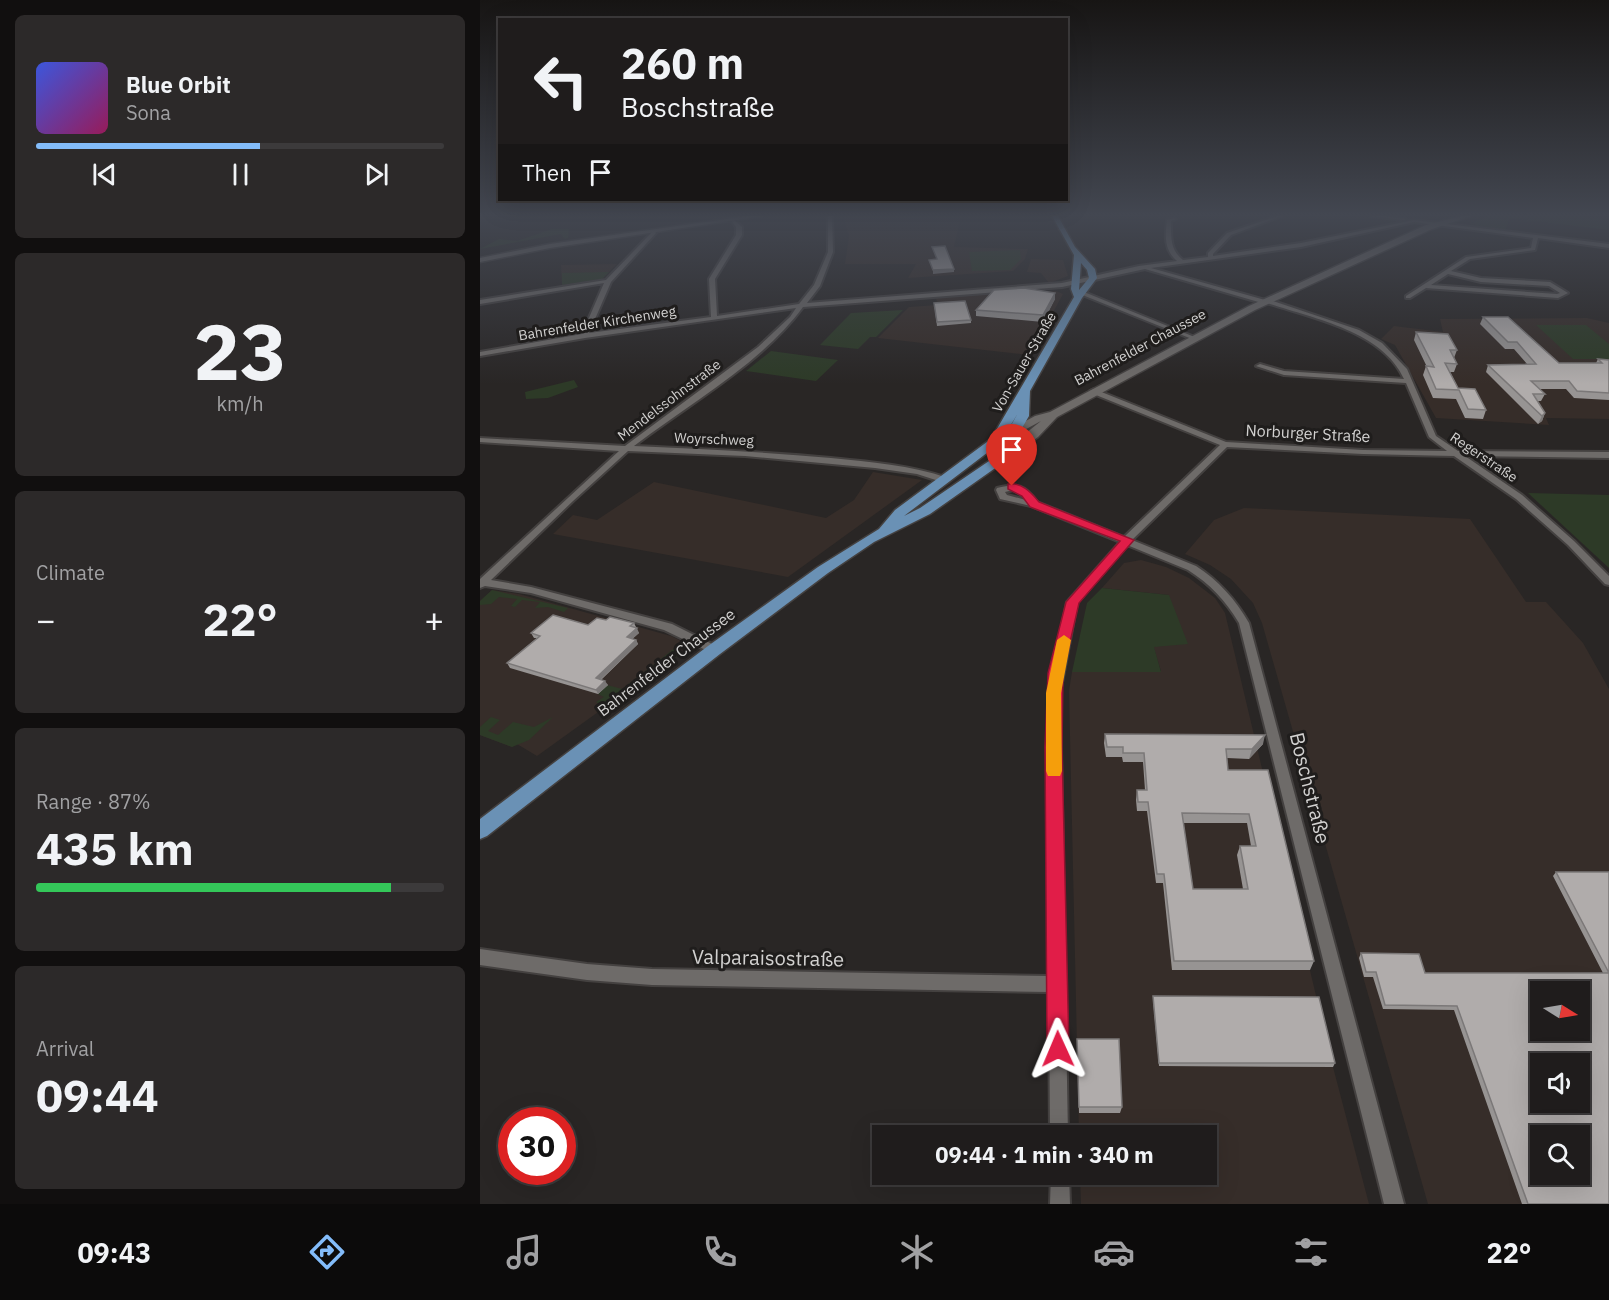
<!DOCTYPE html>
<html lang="en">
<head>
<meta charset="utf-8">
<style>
  body { margin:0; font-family:"IBM Plex Sans",sans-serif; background:#2c2929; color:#f1f3f6; height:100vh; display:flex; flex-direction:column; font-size:22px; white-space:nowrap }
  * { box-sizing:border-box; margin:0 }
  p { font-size:20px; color:#a1a1a3 }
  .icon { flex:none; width:33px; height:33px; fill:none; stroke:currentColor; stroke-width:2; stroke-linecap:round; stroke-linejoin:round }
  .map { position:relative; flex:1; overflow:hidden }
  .sheet { display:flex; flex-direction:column; gap:15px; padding:15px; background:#110f0f; width:480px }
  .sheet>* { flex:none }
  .guide { position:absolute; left:18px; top:18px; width:570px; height:183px; border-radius:0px; box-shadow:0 6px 24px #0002,0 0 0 2px #3c3a3b; background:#1f1c1c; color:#f1f3f6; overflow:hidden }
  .needle { width:39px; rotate:101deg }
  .buttons { position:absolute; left:1050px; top:981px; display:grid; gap:12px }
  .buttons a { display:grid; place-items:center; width:60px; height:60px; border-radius:0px; background:#1f1c1c; box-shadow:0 6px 24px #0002,0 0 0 2px #3c3a3b; font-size:30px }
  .speed { position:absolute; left:18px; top:1107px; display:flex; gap:12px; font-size:30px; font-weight:700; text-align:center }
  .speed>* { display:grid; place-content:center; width:78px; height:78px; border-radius:50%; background:#1f1c1c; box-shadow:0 6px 24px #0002,0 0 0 2px #3c3a3b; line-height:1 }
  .speed .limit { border:9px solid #d22; background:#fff; color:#111 }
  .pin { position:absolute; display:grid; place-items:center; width:51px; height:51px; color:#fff; margin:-62px -26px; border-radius:50% 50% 50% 0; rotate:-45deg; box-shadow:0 0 6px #0007 }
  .pin .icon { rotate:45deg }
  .me { position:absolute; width:66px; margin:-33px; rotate:359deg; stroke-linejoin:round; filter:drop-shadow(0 0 4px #0008) }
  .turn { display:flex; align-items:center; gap:21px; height:126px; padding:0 24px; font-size:27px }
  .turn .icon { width:78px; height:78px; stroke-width:2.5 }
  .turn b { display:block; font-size:42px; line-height:51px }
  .then { display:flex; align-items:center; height:57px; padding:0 24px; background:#0003; gap:12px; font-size:22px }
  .big { font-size:45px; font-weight:800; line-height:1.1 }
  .sheet .card { flex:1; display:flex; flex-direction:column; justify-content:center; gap:9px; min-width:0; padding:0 21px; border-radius:9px; background:#2c2929 }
  .sheet .dial { align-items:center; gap:0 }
  .dial b { font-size:78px; line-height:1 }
  .song { display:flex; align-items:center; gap:18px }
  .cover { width:72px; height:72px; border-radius:9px; background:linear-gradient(135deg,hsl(230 70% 55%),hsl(330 70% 35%)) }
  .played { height:6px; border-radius:3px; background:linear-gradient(90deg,#83bcfa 55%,#3c3a3b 55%) }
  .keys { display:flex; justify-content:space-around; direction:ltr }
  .heat { display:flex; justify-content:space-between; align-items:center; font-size:33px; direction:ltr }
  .charge { height:9px; border-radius:4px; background:linear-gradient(90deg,#34c759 87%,#3c3a3b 0) }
  .trip { position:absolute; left:392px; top:1125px; width:345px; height:60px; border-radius:0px; background:#1f1c1c; box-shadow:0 6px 24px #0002,0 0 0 2px #3c3a3b; font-weight:800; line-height:60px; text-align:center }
  .tabs { display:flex; height:96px; justify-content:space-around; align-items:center; background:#0c0b0b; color:#a1a1a3 }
  .tabs .icon { width:42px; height:42px }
  .tabs .current { color:#83bcfa }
  .tabs b { font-size:27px; color:#f1f3f6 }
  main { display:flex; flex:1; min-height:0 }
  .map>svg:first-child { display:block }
  .built { fill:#362d29; fill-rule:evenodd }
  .green { fill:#2d3a27 }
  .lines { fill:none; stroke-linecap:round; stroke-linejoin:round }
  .street-casing { stroke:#444140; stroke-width:4 }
  .secondary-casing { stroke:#444140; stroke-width:3 }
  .primary-casing { stroke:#444140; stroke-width:3 }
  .street { fill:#6e6b69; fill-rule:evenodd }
  .secondary { fill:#6e6b69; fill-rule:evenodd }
  .primary { fill:#6a91b5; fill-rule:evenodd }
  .wall { fill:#979493; fill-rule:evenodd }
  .shaded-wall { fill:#7b7878 }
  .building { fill:#b0acab; stroke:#7b7878; stroke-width:1.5; fill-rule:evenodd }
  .route { fill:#e11d48; stroke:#92132f; stroke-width:1.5 }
  .slow { fill:#f59e0b }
  .labels { text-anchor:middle; stroke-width:6; stroke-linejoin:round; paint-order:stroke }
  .far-street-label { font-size:14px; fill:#d2d1d0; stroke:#1f1d1c }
  .street-label { font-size:16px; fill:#d2d1d0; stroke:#1f1d1c }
  .near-street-label { font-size:20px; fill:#d2d1d0; stroke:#1f1d1c }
</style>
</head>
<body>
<main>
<section class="sheet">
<div class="card">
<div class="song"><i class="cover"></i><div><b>Blue Orbit</b><p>Sona</p></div></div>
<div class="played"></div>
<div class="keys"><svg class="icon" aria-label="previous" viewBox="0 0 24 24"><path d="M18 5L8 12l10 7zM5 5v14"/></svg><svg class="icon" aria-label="pause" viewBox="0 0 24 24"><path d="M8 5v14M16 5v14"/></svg><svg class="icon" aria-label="next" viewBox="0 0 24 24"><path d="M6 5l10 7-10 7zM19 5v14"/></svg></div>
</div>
<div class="card dial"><b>23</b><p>km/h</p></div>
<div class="card"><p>Climate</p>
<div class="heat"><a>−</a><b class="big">22°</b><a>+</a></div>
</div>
<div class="card"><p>Range · 87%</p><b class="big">435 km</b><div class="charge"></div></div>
<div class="card"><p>Arrival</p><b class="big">09:44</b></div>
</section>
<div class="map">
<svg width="1129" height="1204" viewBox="0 0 1129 1204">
  <rect width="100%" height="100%" fill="#292625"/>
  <g class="built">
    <path d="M363,216H481L474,247L548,249L545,259L533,271L428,278L436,264H365L369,236Z"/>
    <path d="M551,259L583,260L588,276L569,283L561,273L547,272Z"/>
    <path d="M137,264L122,279L82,285L81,265Z"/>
    <path d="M576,291L583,294L550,355L398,338L429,307L457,305L456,297Z"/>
    <path d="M1107,318L1129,323V419L1066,418L1069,425L956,418L915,345L901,339L914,326L963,332L960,319Z"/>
    <path d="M393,472L442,480L308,577L73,534L93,515L117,520L174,482L346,518L374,500Z"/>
    <path d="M764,508L990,519L1046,602H1066L1103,643L1129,689V1204H948L782,623L773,603L751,579L730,565L705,554L734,520ZM1060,992H1100V1030H1060ZM1060,1064H1100V1102H1060ZM1060,1136H1100V1174H1060Z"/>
    <path d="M661,560L686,567L709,578L735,598L745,613L853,1067L889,1204H601L600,1175L726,1174V1136L599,1135L589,691L592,672L681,671L673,646L689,595L622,588L644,563Z"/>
    <path d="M12,590L39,594L191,636L203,642V651L57,756L37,744L32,747L0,735V601Z"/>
  </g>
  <g class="green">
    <path d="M1008,216H1100L1129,220V230L1030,218L1025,230L990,224Z"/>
    <path d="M72,229H89L88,238L85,239L81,234L0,249L19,239L37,241Z"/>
    <path d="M540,250L541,259L530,270L492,271L489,252Z"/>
    <path d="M129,272L122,279L82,285V273Z"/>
    <path d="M423,310L396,337H390L378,349L340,345L371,313Z"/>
    <path d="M1056,325H1106L1129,344V359H1093Z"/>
    <path d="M291,351L358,360L336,381L266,371Z"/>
    <path d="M94,380L98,387L68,398L46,399L45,392Z"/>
    <path d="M1048,493L1129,495V568Z"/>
    <path d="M622,588L689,595L708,644L674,647L681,672H592L607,603Z"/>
    <path d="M12,590L88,608L84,612L68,607L55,608L60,602L42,600L35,607L31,606L37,599L19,597L11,604L0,605V601Z"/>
    <path d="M200,644V651L196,657L126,708L116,702L124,697L118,694L127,685L142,689Z"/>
    <path d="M11,717L20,720L8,731L18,735L33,722L54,727L73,717L49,740L32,747L0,735V727Z"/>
  </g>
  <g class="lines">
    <defs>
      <g id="street">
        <path d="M348,216H352L353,252L340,286L327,303L582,283L659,266L697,261C684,250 685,236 687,220L694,218L696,219L691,221C691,237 690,250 703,260L728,257V253L747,233L797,216H802L751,235L733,254V256L821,243L934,220L1129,244V248L1058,238L1055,250L990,259L971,271L1001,278L1070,282L1088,293L1078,298L946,288L930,298H926V296L986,257L1051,248L1053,238L934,222L821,247L671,268L785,300H790L879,330L902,343L927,369L956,436L978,451L1129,452V458L985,456L1042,495L1094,541L1129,576V585L1125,584L1088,545L1036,499L974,456L883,454L747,447L652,540L716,566C739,581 755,599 769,623L924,1204H904L759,623C746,601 730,584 708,570L647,545L597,603L580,693L588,1136H570L569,992L172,985L107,980L0,965V949L107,964L172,969L569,976L568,693L587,602L640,542L551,506L520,499L516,490L517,488C537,483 545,485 557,502L644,537L740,445L611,393L610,391L614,389L746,442L883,450L967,451L949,437L926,383L804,375L776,366L780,364L804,371L924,379C903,331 832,318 787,303H782L665,269L582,287L323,307C281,364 210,403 154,446C220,449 286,452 351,458C391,462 430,465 468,478V482L465,483L437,474L395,468L265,456L148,451L93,501L11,580L51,587L192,624L238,647L240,650L238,653L234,654L184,630L51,593L5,586L0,588V579L139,451L0,442V438L145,446L278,347L310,317L316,308L105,338L0,356V352L102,334L124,283L0,304V300L126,280L174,230L176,233L131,282L109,333L231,317L229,279L256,235V227L251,220L253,219L262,227V235L235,279L237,316L319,304L334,285L348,252ZM968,274L1001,282L1069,286L1080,293L1077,294L951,285ZM533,490L544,496L546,500L527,495L525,492Z"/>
        <path d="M891,216H903L926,219L924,220Z"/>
        <path d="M600,292H604L717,338L712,339L600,294Z"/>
        <path d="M571,1174H589L590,1204H570Z"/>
      </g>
      <g id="secondary">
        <path d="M268,216H282L70,248L0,262V258L70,244Z"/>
        <path d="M982,216H991L952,229L775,310L577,417L558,437L521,464L517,465L511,461L561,421L520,443H512V439L555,416L570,412L769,306L946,225Z"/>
      </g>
      <path id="primary" d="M572,216H578L595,247L615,269L617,278L602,298L550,391L549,416L521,464L450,514L394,542L348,573L240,654L7,836L0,839V819L228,646L338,567L399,529L415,510L511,439L594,297L591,289L594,255ZM601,263L607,270L609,278L599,290ZM538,413L512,459L440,508L424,516L520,443Z"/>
    </defs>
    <use href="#street" class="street-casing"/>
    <use href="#secondary" class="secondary-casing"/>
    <use href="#primary" class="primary-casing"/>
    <use href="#street" class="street"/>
    <use href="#secondary" class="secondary"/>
    <use href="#primary" class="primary"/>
  </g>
  <g class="wall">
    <path d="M575,293V299L563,322L496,316V310Z"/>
    <path d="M454,303L491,320V323L457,326Z"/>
    <path d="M1003,317L1079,363H1116L1118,359L1129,360V400L1094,398L1086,389H1059L1065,394L1061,401H1057L1065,413L1062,421L1058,424L1006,372L1008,365L1047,364L1034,349H1025L1000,324Z"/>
    <path d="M936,332L977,350L974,358L977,364L974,372H970L978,388L1006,410L1003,419L985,418L976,399L953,398L943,375L946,366L947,367L934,340Z"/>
    <path d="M126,620L154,623L156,627L155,628L159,633L152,639L156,640L158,644L121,680L128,685L118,694L30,668L27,663L57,638H54L51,633L108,625Z"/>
    <path d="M625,734L783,744L769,759L747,758L748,770H788L834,961L830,970H692L683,883H676L667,811H657L656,800L657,790H665L663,762H643L642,757H626L624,743ZM703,823H767L771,846H760L757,855L763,889H713Z"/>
    <path d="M1076,872H1129V1204H1042L974,1010L903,1009L893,977H884L879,958L881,953L945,973H1123L1073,876Z"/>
    <path d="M673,996L855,1063L853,1067L679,1066L673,1000Z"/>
    <path d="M597,1039L642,1107L640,1113H599Z"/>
  </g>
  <g class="shaded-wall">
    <path d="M474,269V272L453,274V270Z"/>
    <path d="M575,293V299L563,322V315Z"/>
    <path d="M1065,413L1062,421L1058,424L1062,416Z"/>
    <path d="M157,628L159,633L149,642L147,637Z"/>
    <path d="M156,640L158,644L118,682L116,678Z"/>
    <path d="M125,681L128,685L118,694L116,690Z"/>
    <path d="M785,735L783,744L769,759L772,749Z"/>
  </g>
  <g class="building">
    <path d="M465,246L474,269L453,270L449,260L457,259L452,247Z"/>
    <path d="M544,288L575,293L563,315L496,310L514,290Z"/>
    <path d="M485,301L491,320L457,322L454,303Z"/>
    <path d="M1003,317H1028L1079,363H1122L1118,359L1129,360V393L1097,391L1089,381H1051L1065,394H1053L1065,413L1062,416L1008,365L1056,364L1037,342H1028Z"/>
    <path d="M936,332L968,334L977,350H970L977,364L965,363L978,388L995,389L1006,410L988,409L979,390L956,389L946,366L954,367Z"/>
    <path d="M73,615L108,625L117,618L126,620L130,617L154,623L150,626L157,628L147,637L156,640L116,678L125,681L116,690L27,663L60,636L51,633Z"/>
    <path d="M625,734L785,735L772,749H746L748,770H788L834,961H694L684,874H677L668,802H658L657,790H667L664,753H643V747H627ZM702,813L769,814L776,846H760L768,889H713Z"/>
    <path d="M1076,872H1129V1204H1048L977,1006L905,1005L896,972H886L881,953L939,954L945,973H1129ZM1060,992H1100V1030H1060ZM1060,1064H1100V1102H1060ZM1060,1136H1100V1174H1060Z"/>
    <path d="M673,996L839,997L855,1063H679Z"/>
    <path d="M597,1039H639L642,1107H599Z"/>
  </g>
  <linearGradient id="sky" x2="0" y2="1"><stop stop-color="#171514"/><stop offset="0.56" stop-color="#434751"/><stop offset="1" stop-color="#434751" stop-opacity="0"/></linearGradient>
  <rect width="1129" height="384" fill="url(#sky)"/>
  <path class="route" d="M528,484C541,482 551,492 559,502L654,540L599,603L583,673L582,747L589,1049L586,1057L578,1060L570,1057L567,1049L565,747L568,673L586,602L640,541L550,507L542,496L528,489Z"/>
  <path class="slow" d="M584,635L591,640L581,693L582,771L580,776H568L566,771V693L577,640Z"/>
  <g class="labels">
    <g class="far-street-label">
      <text transform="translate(117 323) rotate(-9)" y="5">Bahrenfelder Kirchenweg</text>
      <text transform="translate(660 347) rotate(-28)" y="5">Bahrenfelder Chaussee</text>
      <text transform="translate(544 362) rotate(-60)" y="5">Von-Sauer-Straße</text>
      <text transform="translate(189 400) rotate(-37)" y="5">Mendelssohnstraße</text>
      <text transform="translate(234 439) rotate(2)" y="5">Woyrschweg</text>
      <text transform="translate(1004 457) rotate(34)" y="5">Regerstraße</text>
    </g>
    <g class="street-label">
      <text transform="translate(828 433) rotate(3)" y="6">Norburger Straße</text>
      <text transform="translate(186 662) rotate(-37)" y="6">Bahrenfelder Chaussee</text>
    </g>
    <g class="near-street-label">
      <text transform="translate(830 788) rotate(76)" y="7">Boschstraße</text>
      <text transform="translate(288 958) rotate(1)" y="7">Valparaisostraße</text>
    </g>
  </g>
</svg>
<div class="buttons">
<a><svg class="needle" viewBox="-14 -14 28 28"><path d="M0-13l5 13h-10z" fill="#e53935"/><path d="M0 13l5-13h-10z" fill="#a1a1a3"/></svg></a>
<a><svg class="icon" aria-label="sound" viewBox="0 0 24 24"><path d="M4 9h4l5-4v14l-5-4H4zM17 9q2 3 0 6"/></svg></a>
<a><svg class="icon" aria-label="search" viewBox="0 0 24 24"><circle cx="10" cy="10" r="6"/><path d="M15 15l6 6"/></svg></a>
</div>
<div class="speed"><div class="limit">30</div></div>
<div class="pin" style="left:532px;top:486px;background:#d93025"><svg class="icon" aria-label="arrive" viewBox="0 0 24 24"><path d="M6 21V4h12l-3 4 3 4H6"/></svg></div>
<svg class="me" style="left:578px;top:1049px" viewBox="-20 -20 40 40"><path d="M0-17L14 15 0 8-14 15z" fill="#e11d48" stroke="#fff" stroke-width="4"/></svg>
<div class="trip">09:44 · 1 min · 340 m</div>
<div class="guide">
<div class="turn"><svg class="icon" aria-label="left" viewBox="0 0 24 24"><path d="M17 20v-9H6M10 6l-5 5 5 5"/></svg><div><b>260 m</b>Boschstraße</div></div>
<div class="then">Then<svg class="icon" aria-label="arrive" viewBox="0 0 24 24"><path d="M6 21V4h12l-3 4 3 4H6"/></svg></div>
</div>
</div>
</main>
<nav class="tabs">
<b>09:43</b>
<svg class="icon current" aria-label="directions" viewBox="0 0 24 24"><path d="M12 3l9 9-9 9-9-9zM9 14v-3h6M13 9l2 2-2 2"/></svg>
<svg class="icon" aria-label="music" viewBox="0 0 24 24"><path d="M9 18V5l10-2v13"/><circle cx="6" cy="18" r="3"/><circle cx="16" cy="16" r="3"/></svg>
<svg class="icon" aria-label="phone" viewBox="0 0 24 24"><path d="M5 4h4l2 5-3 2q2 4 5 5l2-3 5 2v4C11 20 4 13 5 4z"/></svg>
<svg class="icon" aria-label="climate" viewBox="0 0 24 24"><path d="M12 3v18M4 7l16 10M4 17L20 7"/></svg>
<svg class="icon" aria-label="car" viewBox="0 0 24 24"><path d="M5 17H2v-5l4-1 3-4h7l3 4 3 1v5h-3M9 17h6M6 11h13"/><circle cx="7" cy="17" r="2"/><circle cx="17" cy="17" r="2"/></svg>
<svg class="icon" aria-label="filters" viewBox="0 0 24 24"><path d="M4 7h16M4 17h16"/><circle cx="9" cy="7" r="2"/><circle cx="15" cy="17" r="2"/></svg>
<b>22°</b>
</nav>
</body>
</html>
